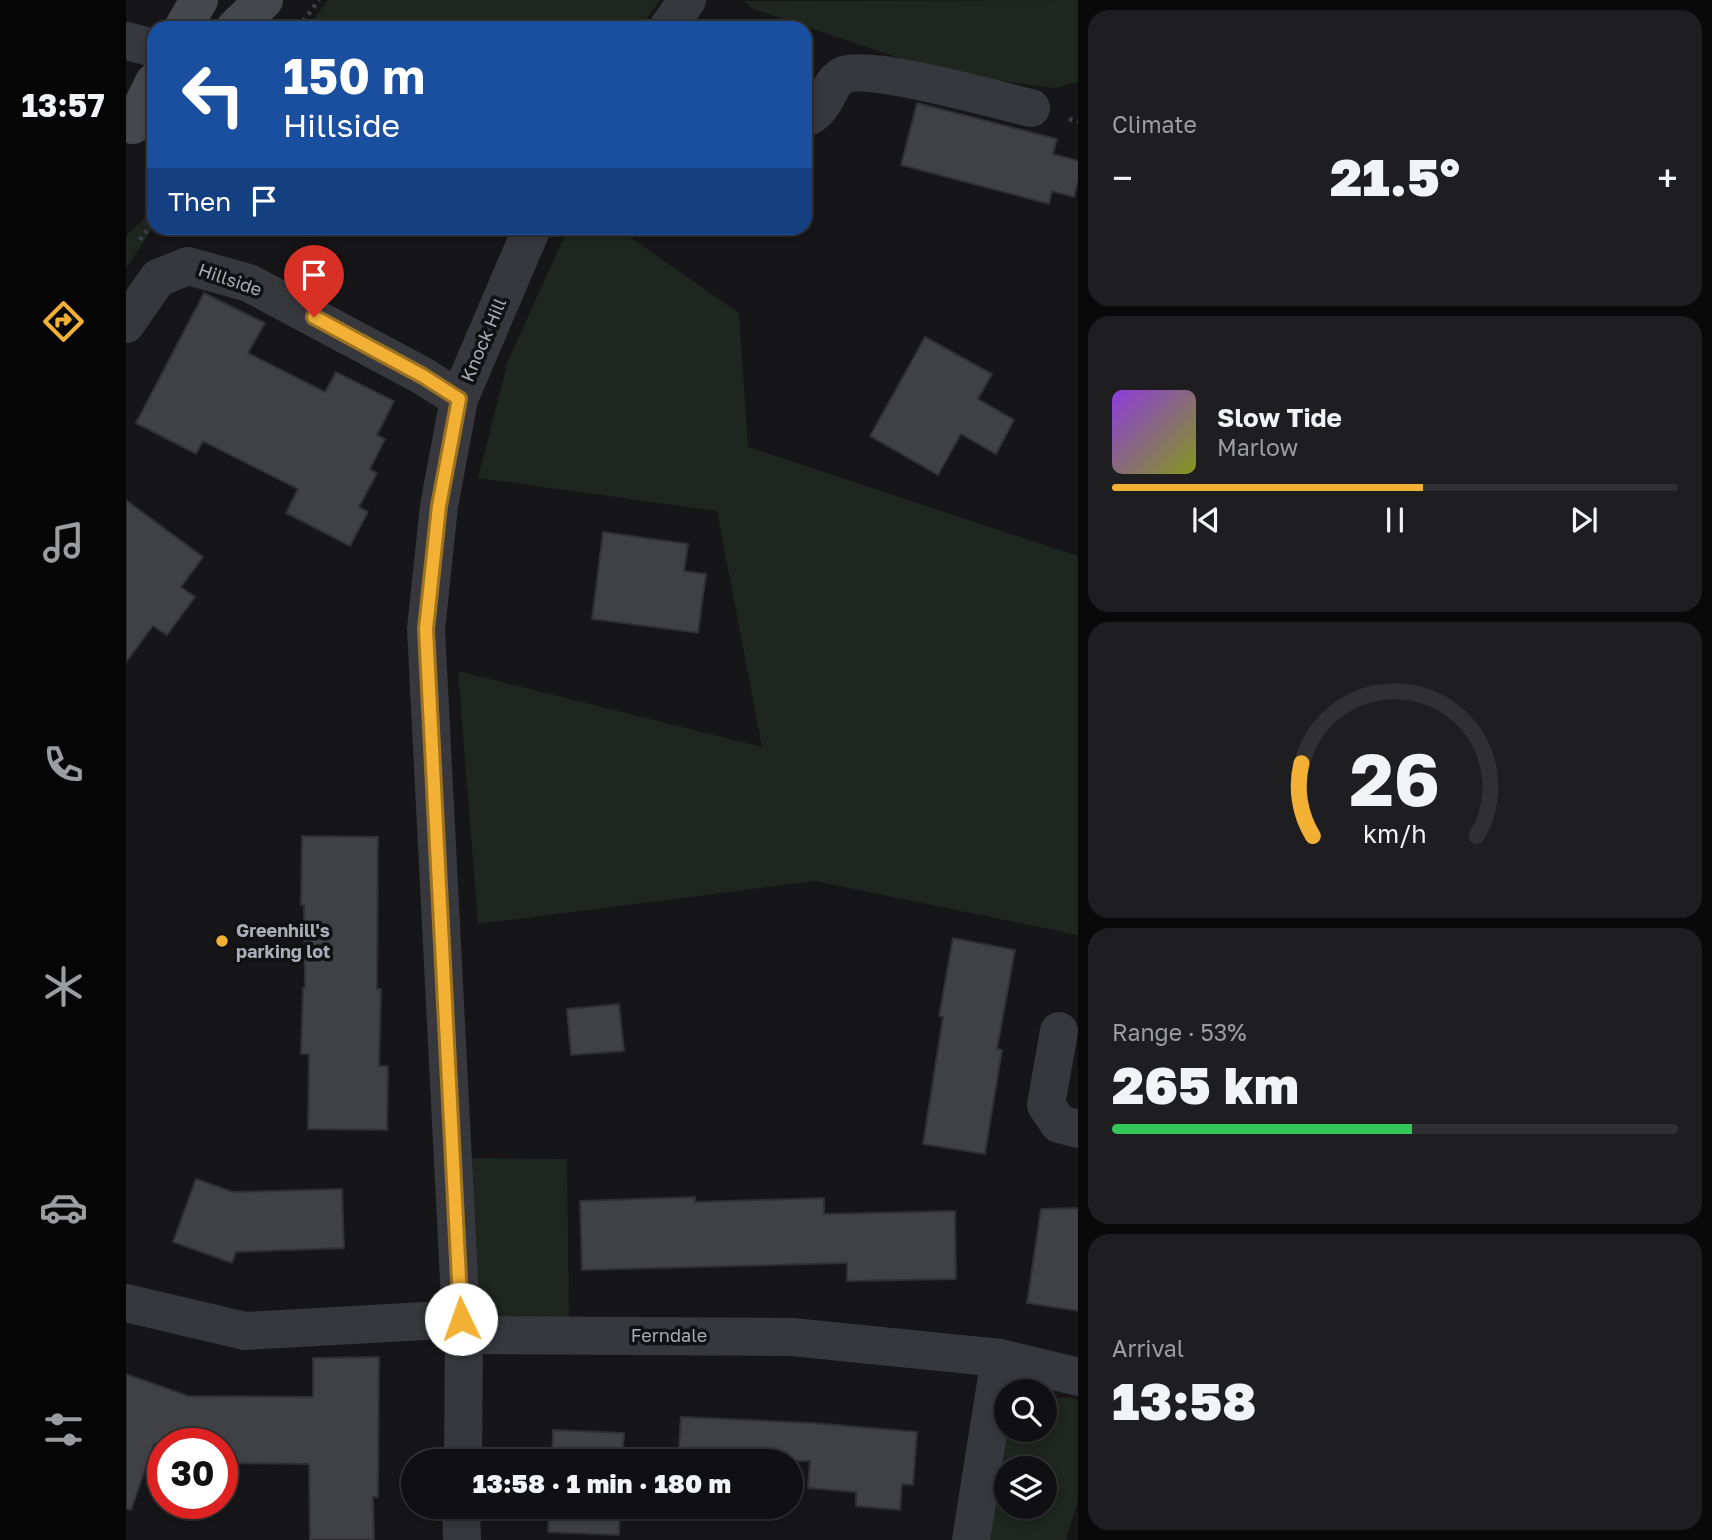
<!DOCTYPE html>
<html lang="en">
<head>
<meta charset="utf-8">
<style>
  body { margin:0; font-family:"Golos Text",sans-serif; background:#1e1e20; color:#f1f3f6; height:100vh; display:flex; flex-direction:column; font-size:26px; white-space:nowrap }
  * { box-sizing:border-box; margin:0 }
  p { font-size:23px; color:#9c9d9f }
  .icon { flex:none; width:38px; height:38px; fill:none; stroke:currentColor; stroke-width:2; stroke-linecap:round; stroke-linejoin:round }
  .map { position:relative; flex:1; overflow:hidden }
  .panel { display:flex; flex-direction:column; gap:10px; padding:10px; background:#09090a; width:634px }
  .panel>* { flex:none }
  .guide { position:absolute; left:21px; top:21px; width:665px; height:214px; border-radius:21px; box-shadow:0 4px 10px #0003,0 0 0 2px #303032; background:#1a4fa0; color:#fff; overflow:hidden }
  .buttons { position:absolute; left:868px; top:1379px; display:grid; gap:14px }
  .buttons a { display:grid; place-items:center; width:63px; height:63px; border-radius:50%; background:#101012; box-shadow:0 4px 10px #0003,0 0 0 2px #303032; font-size:35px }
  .speed { position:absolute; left:21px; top:1428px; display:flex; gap:14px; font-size:35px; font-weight:700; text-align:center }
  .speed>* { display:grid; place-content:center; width:91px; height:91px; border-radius:50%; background:#101012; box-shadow:0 4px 10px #0003,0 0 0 2px #303032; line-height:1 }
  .speed .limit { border:10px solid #d22; background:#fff; color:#111 }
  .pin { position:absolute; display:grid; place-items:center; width:60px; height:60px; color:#fff; margin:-72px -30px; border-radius:50% 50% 50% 0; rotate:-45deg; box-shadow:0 0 7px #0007 }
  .pin .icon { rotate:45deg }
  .me { position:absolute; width:77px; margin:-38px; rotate:357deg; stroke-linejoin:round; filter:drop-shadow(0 0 5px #0008) }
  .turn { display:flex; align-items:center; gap:24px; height:147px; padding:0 21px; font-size:32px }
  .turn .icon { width:91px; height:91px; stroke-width:2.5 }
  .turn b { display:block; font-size:49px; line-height:60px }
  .then { display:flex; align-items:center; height:66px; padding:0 21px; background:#0003; gap:14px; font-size:26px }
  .big { font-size:52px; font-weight:800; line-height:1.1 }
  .panel .widget { flex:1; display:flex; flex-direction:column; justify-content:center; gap:10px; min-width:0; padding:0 24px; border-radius:21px; background:#1e1e20 }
  .panel .dial { align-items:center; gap:0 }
  .dial svg { height:182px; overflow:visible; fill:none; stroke:#303032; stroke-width:7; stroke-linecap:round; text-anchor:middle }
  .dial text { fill:#f1f3f6; stroke:none }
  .song { display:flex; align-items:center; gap:21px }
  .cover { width:84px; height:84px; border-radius:10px; background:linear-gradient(135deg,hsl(270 70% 55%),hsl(70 70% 35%)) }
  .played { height:7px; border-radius:4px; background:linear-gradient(90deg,#f2b134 55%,#303032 55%) }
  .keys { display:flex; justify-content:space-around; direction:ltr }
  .heat { display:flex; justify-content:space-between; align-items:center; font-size:38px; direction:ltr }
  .charge { height:10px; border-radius:5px; background:linear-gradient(90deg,#34c759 53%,#303032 0) }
  .trip { position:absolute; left:275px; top:1449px; width:402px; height:70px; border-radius:35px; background:#101012; box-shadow:0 4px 10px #0003,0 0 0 2px #303032; font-weight:800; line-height:70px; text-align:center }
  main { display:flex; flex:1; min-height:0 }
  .tabs { display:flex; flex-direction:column; width:126px; justify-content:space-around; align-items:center; background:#060607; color:#9c9d9f }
  .tabs .icon { width:49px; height:49px }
  .tabs .active { color:#f2b134 }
  .tabs b { font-size:32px; color:#f1f3f6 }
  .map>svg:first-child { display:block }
  .green { fill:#1e261f; fill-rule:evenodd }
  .building { fill:#404145; stroke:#303034; stroke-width:2 }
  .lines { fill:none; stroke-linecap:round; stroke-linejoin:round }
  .path { stroke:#3d3f44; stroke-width:4.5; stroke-dasharray:3.5 5; stroke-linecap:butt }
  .minor { stroke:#37383d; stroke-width:38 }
  .secondary { stroke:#45474d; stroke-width:38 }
  .route-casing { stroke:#9d7322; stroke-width:18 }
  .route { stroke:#f2b134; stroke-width:12 }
  .poi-dot { fill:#f2b134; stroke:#111113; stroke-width:2.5 }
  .labels { text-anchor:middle; stroke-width:7; stroke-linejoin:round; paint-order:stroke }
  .street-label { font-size:18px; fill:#a8adb8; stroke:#111113 }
  .poi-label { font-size:18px; font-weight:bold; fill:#a8adb8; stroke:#111113; text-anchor:start }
</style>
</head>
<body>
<main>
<nav class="tabs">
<b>13:57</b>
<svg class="icon active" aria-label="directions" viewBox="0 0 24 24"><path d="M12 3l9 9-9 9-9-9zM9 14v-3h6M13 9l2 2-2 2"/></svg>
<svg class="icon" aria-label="music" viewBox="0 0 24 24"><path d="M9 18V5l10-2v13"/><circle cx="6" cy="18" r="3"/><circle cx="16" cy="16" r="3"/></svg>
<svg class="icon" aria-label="phone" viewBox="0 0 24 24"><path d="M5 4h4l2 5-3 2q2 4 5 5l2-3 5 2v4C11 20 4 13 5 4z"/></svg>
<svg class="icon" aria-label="climate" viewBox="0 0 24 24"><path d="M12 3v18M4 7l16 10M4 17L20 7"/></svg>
<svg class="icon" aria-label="car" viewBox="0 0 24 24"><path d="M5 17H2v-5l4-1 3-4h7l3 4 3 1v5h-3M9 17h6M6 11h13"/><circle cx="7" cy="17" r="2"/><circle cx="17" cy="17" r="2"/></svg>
<svg class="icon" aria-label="filters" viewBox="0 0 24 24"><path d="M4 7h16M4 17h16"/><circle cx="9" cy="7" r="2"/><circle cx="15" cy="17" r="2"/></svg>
</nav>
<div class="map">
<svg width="953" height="1540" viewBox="0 0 953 1540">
  <rect width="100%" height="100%" fill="#161618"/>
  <g class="green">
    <path d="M202,0H534L514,28H181Z"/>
    <path d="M952,0V82L929,88L821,74L627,9L618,1Z"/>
    <path d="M28,209V226L0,268V236Z"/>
    <path d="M442,228H491L613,313L622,447L952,556V935L689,881L352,924L332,671L636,747L591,511L352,478L382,361Z"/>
    <path d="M341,1158L441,1159L443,1317L380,1325L352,1307Z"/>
    <path d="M942,1397L952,1400V1500L940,1540H861L880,1430H919V1400ZM880,1468H919V1507H880Z"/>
  </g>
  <g class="building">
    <path d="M791,103L931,139L927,154L953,161V177L948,197L926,191L923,204L775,165Z"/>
    <path d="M78,293L139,323L122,353L199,392L210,372L268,401L251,435L259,439L244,469L251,473L233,507L242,512L224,546L160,513L172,489L77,441L70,454L10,423Z"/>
    <path d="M799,337L866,374L852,399L888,420L870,454L835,434L812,475L744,436Z"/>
    <path d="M0,500L77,557L55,587L69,597L41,635L27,626L0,662Z"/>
    <path d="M477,532L562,544L558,571L580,574L572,633L466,619Z"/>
    <path d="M176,836L252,837L251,989H255L253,1066H262L261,1130L182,1129L183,1054H175L177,988H179L178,905H175Z"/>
    <path d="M827,938L889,950L871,1049L876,1050L859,1154L797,1144L817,1017L813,1016Z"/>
    <path d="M493,1004L498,1051L445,1055L441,1009Z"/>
    <path d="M70,1179L107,1192L216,1189L218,1248L110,1252L106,1263L47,1242Z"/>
    <path d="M569,1197V1202L698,1198V1214L829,1211L830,1279L721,1281V1263L456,1270L454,1201Z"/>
    <path d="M953,1208V1311L901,1303L915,1209Z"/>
    <path d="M253,1357L252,1497H247L248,1540H184L183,1464L96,1463V1444H28L5,1510L0,1509V1374L62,1396L187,1397V1358Z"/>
    <path d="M555,1417L687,1423L791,1432L787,1485L776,1484L774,1510L730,1506V1492L682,1488L684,1461H552Z"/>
    <path d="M427,1430L498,1433L496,1461H426Z"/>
    <path d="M423,1507H494L493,1535L422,1532Z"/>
  </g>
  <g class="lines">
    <g class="path">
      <path d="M172,28L193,0"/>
      <path d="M943,119L953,122"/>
      <path d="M14,240L28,221"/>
    </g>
    <g class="minor">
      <path d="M542,28L561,0"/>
      <path d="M0,41L28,48"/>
      <path d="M679,118C702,110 701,82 718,75C745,64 870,100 905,108"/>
      <path d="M0,324L32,278L62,266L123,283L297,376L333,399"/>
      <path d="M933,1031L920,1105L933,1124L953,1129"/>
      <path d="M0,1303L119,1331L335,1319"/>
      <path d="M338,1335L666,1337L874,1358L953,1377"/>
      <path d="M337,1461L338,1335L335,1319L300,629L313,506L333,399L406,228"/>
      <path d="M335,1507L336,1540"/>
      <path d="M845,1540L874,1358"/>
    </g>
    <g class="secondary">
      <path d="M57,28L73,0"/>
      <path d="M109,28L138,0"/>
      <path d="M7,125L28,82"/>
    </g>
  </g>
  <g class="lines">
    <defs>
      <path id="route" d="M188,317L297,376L333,399L313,506L300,629L335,1319"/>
    </defs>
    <use href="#route" class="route-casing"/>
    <use href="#route" class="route"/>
  </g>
  <circle class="poi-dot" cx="96" cy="941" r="7"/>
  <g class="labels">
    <g class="street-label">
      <text transform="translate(104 280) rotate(19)" y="6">Hillside</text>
      <text transform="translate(358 340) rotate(-67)" y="6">Knock Hill</text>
      <text x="543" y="1342">Ferndale</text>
    </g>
    <g class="poi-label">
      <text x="110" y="937">Greenhill's<tspan x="110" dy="21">parking lot</tspan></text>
    </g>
  </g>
</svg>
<div class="buttons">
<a><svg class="icon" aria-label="search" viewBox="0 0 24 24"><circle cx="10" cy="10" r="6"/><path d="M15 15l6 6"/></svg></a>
<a><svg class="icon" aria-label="layers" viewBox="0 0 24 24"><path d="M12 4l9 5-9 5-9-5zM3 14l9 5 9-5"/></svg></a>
</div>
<div class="speed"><div class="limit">30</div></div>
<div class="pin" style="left:188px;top:317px;background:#d93025"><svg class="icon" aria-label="arrive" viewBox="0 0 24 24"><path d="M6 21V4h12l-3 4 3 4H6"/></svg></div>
<svg class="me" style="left:335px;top:1319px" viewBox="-20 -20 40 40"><circle r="19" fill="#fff"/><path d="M0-13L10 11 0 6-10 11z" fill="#f2b134"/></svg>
<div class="trip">13:58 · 1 min · 180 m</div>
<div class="guide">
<div class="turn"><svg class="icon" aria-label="left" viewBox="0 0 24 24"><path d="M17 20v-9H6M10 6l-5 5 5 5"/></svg><div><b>150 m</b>Hillside</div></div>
<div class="then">Then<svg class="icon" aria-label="arrive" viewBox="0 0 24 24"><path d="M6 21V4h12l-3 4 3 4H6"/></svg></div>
</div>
</div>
<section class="panel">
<div class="widget"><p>Climate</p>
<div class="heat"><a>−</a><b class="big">21.5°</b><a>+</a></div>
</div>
<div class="widget">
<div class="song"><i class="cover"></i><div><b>Slow Tide</b><p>Marlow</p></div></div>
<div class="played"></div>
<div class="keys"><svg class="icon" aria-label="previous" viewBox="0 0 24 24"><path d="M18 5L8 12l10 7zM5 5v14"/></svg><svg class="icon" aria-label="pause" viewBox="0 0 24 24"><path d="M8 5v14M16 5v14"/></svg><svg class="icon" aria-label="next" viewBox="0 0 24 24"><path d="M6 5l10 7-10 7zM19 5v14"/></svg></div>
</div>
<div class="widget dial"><svg viewBox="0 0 100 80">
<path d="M14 69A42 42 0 1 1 86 69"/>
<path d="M14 69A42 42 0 0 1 9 37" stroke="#f2b134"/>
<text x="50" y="56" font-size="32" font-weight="700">26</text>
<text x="50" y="72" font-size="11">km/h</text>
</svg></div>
<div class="widget"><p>Range · 53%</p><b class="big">265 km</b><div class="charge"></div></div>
<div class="widget"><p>Arrival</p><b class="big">13:58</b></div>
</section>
</main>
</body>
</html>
